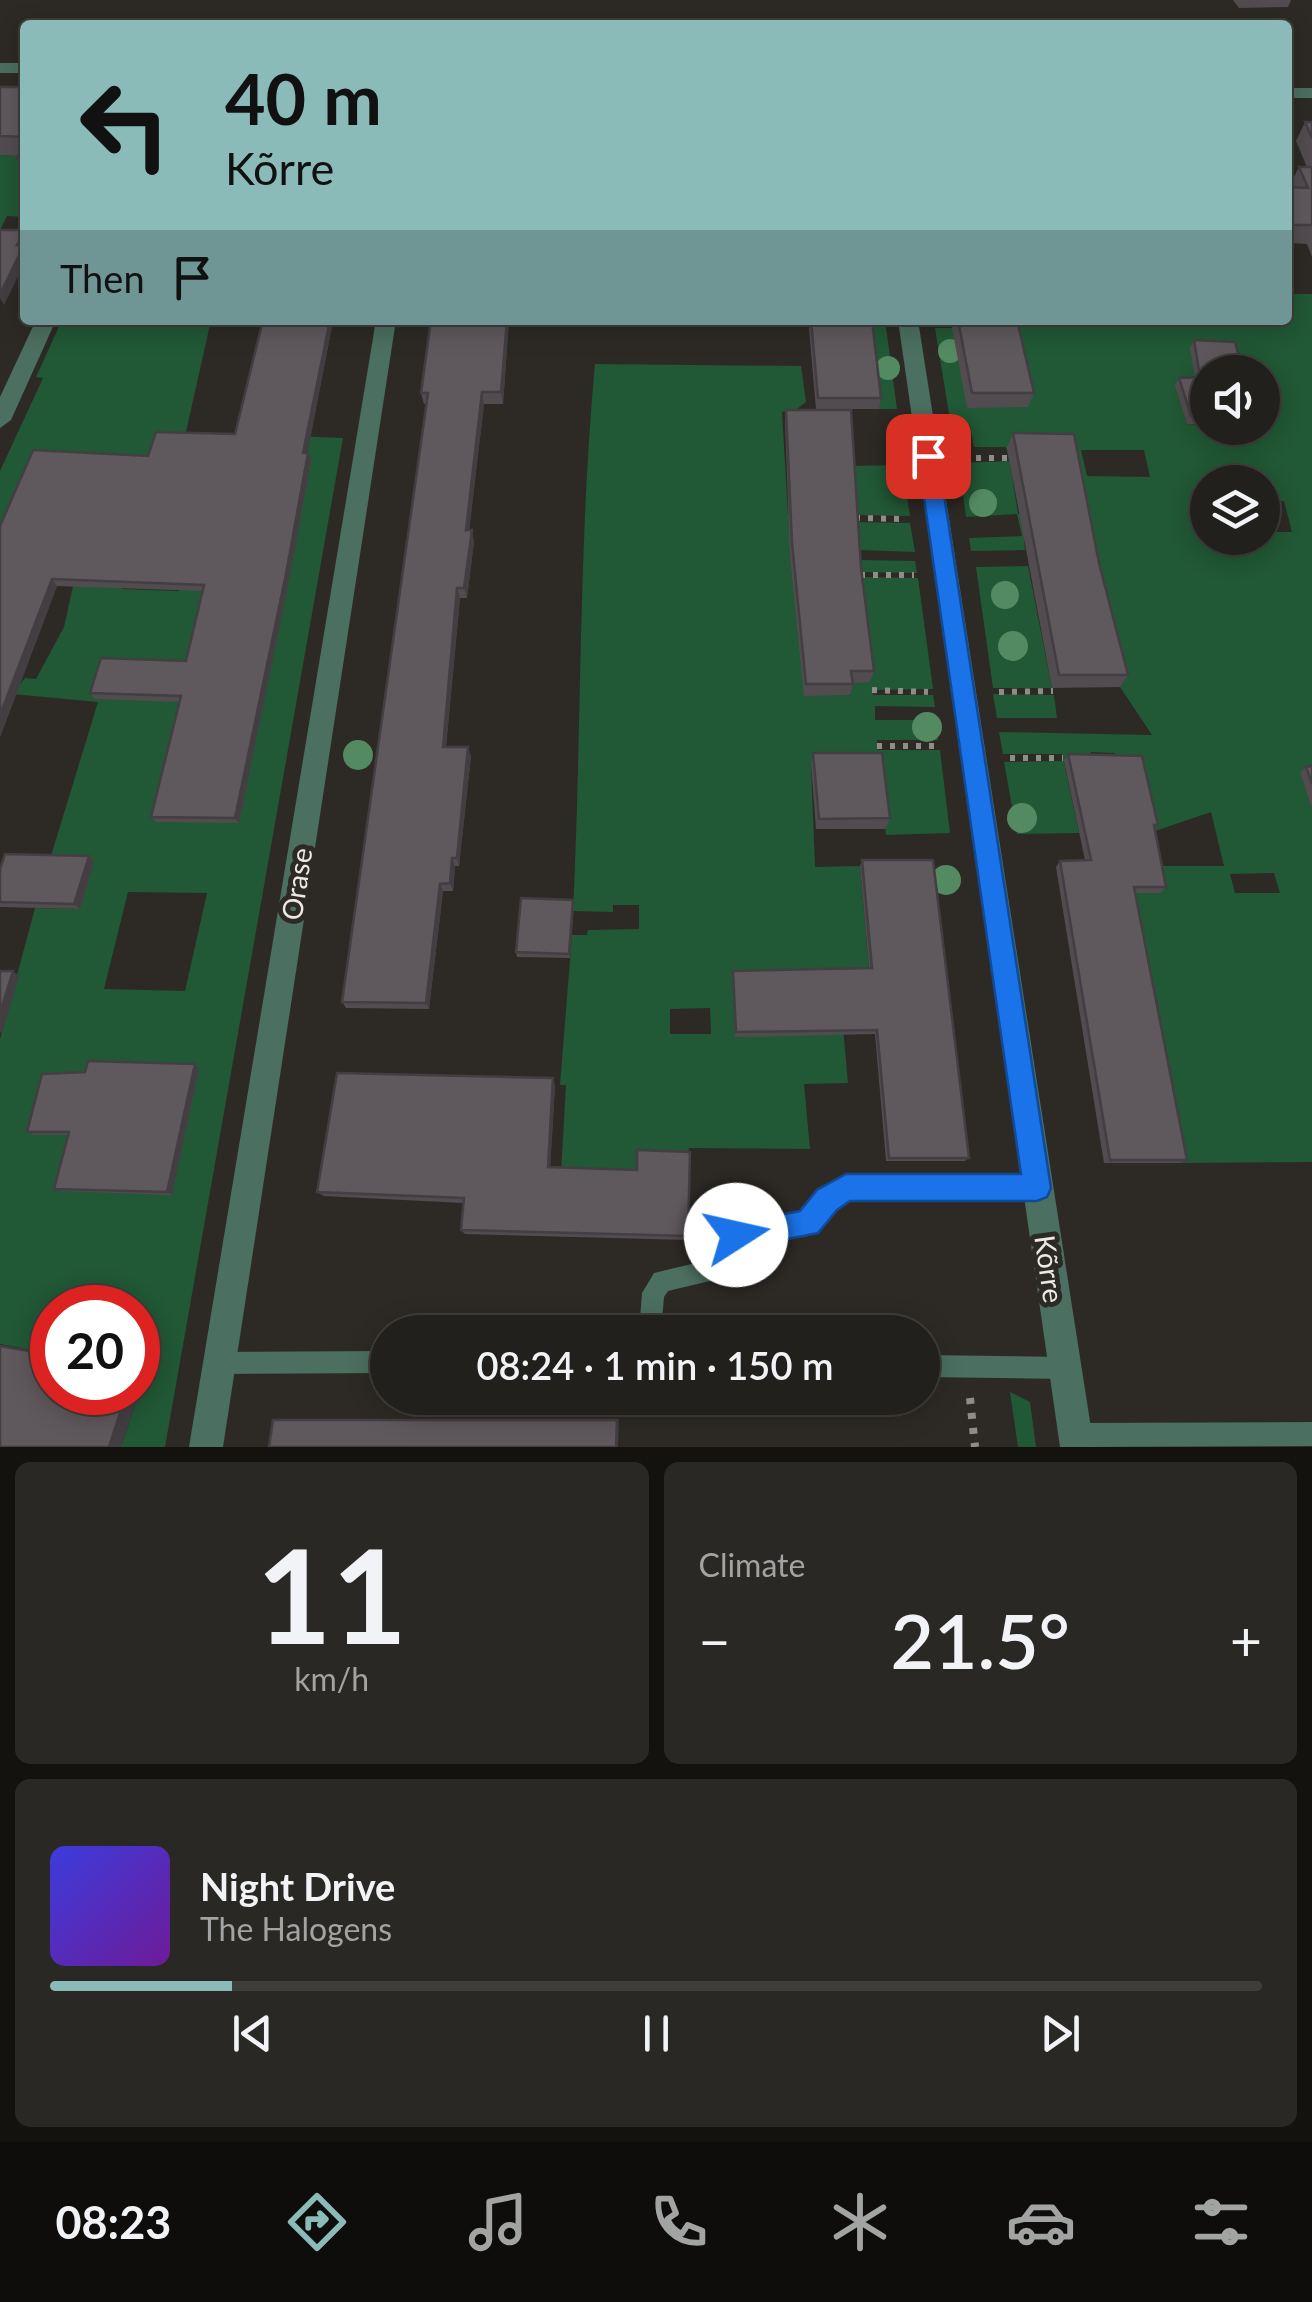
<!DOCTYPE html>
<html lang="en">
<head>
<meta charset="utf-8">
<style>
  body { margin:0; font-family:Lato,sans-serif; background:#2a2825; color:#f1f3f6; height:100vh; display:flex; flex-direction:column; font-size:38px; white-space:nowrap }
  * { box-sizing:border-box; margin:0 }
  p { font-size:32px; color:#a2a3a3 }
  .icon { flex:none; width:55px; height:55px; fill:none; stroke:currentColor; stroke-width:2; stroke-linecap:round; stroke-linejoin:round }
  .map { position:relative; height:1447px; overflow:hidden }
  .sheet { display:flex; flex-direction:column; gap:15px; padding:15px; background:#13120f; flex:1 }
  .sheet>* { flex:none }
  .guide { position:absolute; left:20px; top:20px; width:1272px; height:305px; border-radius:10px; box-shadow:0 5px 25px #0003,0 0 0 2px #3f3e3b; background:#8bbbb9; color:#111; overflow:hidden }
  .controls { position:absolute; left:1190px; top:355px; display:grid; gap:20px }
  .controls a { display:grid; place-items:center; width:90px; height:90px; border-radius:50%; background:#22201c; box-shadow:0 5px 25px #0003,0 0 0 2px #3f3e3b; font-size:50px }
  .speed { position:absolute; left:30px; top:1285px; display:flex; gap:20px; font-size:50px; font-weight:700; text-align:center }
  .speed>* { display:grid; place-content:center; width:130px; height:130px; border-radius:50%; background:#22201c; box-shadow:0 5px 25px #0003,0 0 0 2px #3f3e3b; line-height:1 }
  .speed .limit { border:15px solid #d22; background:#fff; color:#111 }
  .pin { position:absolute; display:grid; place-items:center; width:85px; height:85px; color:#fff; margin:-42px; border-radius:20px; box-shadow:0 5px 15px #0006 }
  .me { position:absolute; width:110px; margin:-55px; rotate:80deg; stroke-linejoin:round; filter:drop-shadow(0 0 8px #0008) }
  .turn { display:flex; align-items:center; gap:35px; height:210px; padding:0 40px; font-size:45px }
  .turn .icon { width:130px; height:130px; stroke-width:2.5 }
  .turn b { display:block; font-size:70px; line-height:85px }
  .then { display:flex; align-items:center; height:95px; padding:0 40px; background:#0003; gap:20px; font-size:38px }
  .big { font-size:75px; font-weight:600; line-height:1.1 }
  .sheet .tile { flex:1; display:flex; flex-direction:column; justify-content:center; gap:15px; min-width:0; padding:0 35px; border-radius:15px; background:#2a2825 }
  .sheet .dial { align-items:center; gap:0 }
  .dial b { font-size:130px; line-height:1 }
  .song { display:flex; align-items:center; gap:30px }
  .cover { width:120px; height:120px; border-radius:15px; background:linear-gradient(135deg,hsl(240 70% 55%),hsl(280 70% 35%)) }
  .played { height:10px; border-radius:5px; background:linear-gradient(90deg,#8bbbb9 15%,#3f3e3b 15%) }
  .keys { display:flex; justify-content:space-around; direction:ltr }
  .heat { display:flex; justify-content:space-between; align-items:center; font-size:55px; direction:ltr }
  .sheet .tiles { flex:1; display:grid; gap:15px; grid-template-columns:1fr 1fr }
  .tile:last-child { grid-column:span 2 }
  .trip { position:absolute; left:370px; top:1315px; width:570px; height:100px; border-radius:50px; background:#22201c; box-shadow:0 5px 25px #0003,0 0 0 2px #3f3e3b; font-weight:600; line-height:100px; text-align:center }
  .tabs { display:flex; height:160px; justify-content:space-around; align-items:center; background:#0e0d0b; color:#a2a3a3 }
  .tabs .icon { width:70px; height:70px }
  .tabs .selected { color:#8bbbb9 }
  .tabs b { font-size:45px; color:#f1f3f6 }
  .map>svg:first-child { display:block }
  .green { fill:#215835; fill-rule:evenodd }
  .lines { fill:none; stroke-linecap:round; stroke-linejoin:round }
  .path-far1 { stroke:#908d89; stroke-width:6; stroke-dasharray:5 8; stroke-linecap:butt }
  .path { stroke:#908d89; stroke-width:8; stroke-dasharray:6 9; stroke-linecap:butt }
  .service { fill:#4b6f61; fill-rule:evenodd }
  .minor { fill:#4b6f61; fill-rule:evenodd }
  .tree { fill:#548a62 }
  .wall { fill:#524c50 }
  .shaded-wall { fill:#423e41 }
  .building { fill:#5f585d; stroke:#423e41; stroke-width:2.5 }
  .route { fill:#1a73e8; stroke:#114b97; stroke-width:2.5 }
  .labels { text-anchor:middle; stroke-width:10; stroke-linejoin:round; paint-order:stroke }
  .street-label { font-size:28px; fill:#ebe8e5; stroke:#2d2a25 }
</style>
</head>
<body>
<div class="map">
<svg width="1312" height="1447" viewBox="0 0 1312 1447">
  <rect width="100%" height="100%" fill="#2d2a25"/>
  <g class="green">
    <path d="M0,155L25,156V217L7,216L0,230Z"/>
    <path d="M1288,294H1312V772L1301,773L1312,809V1162L1180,1163L1128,893L1155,866H1224L1211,812L1152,832L1114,753L1091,752L1092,762H1064L1079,833L1017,834L1004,762L1063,761L1062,754H1003L999,732L1152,735L1120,687L1095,577L1078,539L1024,540L1025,550L971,551L969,538L1022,536L1017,514L966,517L959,463L1009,461L1006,447H974L970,425L951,426L935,328H952L951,320H1288ZM1208,372H1262L1268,397L1263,398L1262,428L1187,424ZM1081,450H1144L1150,477L1087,476ZM1010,462L1080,515L1018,514ZM1208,482H1262L1263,500L1284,501L1292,532H1263L1262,538H1208ZM1274,873L1280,893H1235L1230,874Z"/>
    <path d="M62,320H211L186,432L343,438L165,1447H121L146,1372L138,1370V1308H52V1354L0,1344V1039L35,908L80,909L50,859L98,702L12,694L25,678L36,679L64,627L75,577L0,556V471L43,378L36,377ZM131,559L187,561L179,591L122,589ZM128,892L207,893L185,991L104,989Z"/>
    <path d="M864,326L886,327L897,409H879Z"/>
    <path d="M595,364L801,366L806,402L797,409L782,412L788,514L851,466L902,465L910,516L855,515V522L910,523L915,552L859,550V560L915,561L917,573L861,572V577L918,578L933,689L872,690L873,695H933L935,707L875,706V720H935L938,740H877L878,750H940L950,833L886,835L878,764H811L815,867L860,866L872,1003L841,1005L848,1083L804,1084L810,1149L689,1148L688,1157L637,1175L561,1173L566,1085H560L572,935H587L588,930L639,929V905H613V912L573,911C582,728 578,546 595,364ZM710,1008L711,1034H670V1009Z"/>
    <path d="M1028,566L1052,688H993L976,567Z"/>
    <path d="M993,694L1054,695L1057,718H997Z"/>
    <path d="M1010,1392L1030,1402L1036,1447H1018Z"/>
  </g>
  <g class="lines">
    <g class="path-far1">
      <path d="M963,458H1009"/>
      <path d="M855,518L904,519"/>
      <path d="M860,575H914"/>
      <path d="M872,690L928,692"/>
      <path d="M999,692L1053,691"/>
      <path d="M877,746H935"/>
      <path d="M1010,758H1063"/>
    </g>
    <path class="path" d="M970,1398L975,1447"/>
    <g class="service">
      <path d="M846,1176L1037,1177L1045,1180L1048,1188L1045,1196L1037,1199L849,1198L835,1208L816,1231L742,1245L714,1280L668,1291L664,1297L661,1332H639L642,1293L654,1273L700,1262L728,1227L736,1224L802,1213L819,1192Z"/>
      <path d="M388,1351V1373L220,1374L212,1371L209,1363L212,1355L220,1352Z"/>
      <path d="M922,1355L1063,1357L1071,1360L1074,1368L1071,1376L1063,1379L922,1377Z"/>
      <path d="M1312,1422V1446L1075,1447L1067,1443L1063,1435L1067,1427L1075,1423Z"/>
    </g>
    <g class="minor">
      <rect x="0" y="63" width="25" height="10"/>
      <rect x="1288" y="88" width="24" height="10"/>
      <path d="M36,320H56L11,420L0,428V397Z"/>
      <path d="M376,320H396L223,1447H189Z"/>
      <path d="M898,320H918L1094,1447H1060Z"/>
    </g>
  </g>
  <g class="tree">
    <circle cx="950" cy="351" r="12"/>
    <circle cx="888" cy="368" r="12"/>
    <circle cx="899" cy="444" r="12"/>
    <circle cx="983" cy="503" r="14"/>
    <circle cx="1005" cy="595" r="14"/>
    <circle cx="1013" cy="646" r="15"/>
    <circle cx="927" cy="727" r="15"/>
    <circle cx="358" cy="755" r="15"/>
    <circle cx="1022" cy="818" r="15"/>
    <circle cx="946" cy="880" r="15"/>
  </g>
  <g class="wall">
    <path d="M1233,0H1291L1288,7L1239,8Z"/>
    <path d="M0,87H25V173L17,158L18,156L0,155Z"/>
    <path d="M1305,122H1312V257L1307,244L1288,243V187H1291L1290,185L1299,167H1307L1296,141Z"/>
    <path d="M509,320L503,404H484L469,530L474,541L467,598H460L446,747L471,756L459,866H455L453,891H443L429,1009L346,1008L342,1002L426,404H424L421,393Z"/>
    <path d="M811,320L881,398L879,409H816L809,329Z"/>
    <path d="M955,320H1017L1034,393L1028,407L967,408L952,328Z"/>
    <path d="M332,326L307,453L311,461L289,580L239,823L156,822L151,817L180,702L95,699L90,693L186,661L203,591L57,586L0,737V526L148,456L235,434Z"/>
    <path d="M1194,340L1208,372V424H1187L1175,385L1179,378L1195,377L1190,348Z"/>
    <path d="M786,410L861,568L874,671L870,682L853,683L850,695L804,696L790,556L785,423Z"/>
    <path d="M1013,433L1099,563L1128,675L1120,687L1052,688L1007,448Z"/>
    <path d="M813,753L890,818L885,829H816L811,764Z"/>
    <path d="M1068,754L1158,825L1154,829L1166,887L1160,893H1135L1187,1160L1180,1163H1104L1056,867L1060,861L1085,860L1064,761Z"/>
    <path d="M1312,766V809L1300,772L1306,767Z"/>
    <path d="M89,856L94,861L80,909L0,907V869Z"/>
    <path d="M862,860L969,1158L965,1161H886L875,1034L735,1037L733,971L869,968L860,866Z"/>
    <path d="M574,904L570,958L517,957L516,952Z"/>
    <path d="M195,1064L199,1068L172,1195L61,1191L54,1189L69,1135H34L27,1132L85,1072Z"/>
    <path d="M555,1085L550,1167L688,1236V1240L465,1234L461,1230L463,1203L324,1196L317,1192Z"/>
  </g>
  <g class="shaded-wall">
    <path d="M25,230V263L4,305L0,298V294L17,245Z"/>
    <path d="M330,320L332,326L306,461L303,453Z"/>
    <path d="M507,320H509L503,404L501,392Z"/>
    <path d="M482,392L484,404L468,541L466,530Z"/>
    <path d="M308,453L311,461L289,580L239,823L235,818Z"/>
    <path d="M472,530L474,541L467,598L464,588Z"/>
    <path d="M52,579L57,586L0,737V715Z"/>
    <path d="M457,588L460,598L445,756L443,747Z"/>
    <path d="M468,747L471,756L459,866L457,858Z"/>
    <path d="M89,856L94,861L80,909L74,904Z"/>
    <path d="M452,858L455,866L453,891L450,883Z"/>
    <path d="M440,884L443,891L429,1009L426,1003Z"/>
    <path d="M13,971L19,976L2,1033L0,1032V1013Z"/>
    <path d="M195,1064L199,1068L172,1195L167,1192Z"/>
    <path d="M553,1078L555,1085L550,1172L548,1167Z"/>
    <path d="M138,1371H146L121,1447H109L127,1392H138Z"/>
    <path d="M617,1420H619L618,1447H616Z"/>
  </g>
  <g class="building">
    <path d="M0,87H25V137L0,136Z"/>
    <path d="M1305,122H1312V138Z"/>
    <path d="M25,143V158H17Z"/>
    <path d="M1299,167H1312V225H1288V187L1308,188Z"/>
    <path d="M0,230H25L17,245H24L0,294Z"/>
    <path d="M263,320H330L303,453H308L286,574L235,818L151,817L181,696L90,693L101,658L186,661L204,585L52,579L0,715V526L33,450L148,456L156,432L235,434Z"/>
    <path d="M431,320H507L501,392H482L466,530H472L464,588H457L443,747H468L457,858H452L450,883L440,884L426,1003L342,1002L428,393H421Z"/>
    <path d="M811,320H872L881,398H818Z"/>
    <path d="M958,320H1017L1034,393H972Z"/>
    <path d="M1194,340L1235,342L1243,372H1208V416H1191L1179,378L1200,377Z"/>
    <path d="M786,410H851L861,568L874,671H851L853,684H806L792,543Z"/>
    <path d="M1013,433L1074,434L1099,563L1128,675H1059Z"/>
    <path d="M813,753H882L890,818L819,819Z"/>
    <path d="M1068,754L1142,756L1158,825H1154L1166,887H1134L1187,1160H1110L1060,861L1091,860Z"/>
    <path d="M1312,766V784L1306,767Z"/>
    <path d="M5,854L89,856L74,904L0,902V869Z"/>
    <path d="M862,860H933L969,1158H889L877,1030L736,1032L733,971L872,968Z"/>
    <path d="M521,898L573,900L569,954L516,952Z"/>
    <path d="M0,971H13L0,1013Z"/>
    <path d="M88,1061L195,1064L167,1192L54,1189L69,1132H27L42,1074L85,1072Z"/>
    <path d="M337,1073L553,1078L548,1167L637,1170V1150L690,1152L688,1236L461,1230L464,1198L317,1192Z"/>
    <path d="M0,1346L52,1355V1392H127L109,1447H0Z"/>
    <path d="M273,1420H617L616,1447H269Z"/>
  </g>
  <path class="route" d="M928,449L938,456L1051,1188L1047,1197L1037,1201H850L837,1210L818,1233L736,1249L726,1245L722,1235L726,1225L800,1211L817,1190L846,1174H1021L918,456Z"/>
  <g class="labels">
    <g class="street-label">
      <text transform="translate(297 884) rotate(-81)" y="10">Orase</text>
      <text transform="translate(1049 1269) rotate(82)" y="10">Kõrre</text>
    </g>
  </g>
</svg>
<div class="controls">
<a><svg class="icon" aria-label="sound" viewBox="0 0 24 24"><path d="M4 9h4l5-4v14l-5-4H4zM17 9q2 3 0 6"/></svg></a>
<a><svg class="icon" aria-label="layers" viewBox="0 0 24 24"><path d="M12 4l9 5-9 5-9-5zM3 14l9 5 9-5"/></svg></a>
</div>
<div class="speed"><div class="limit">20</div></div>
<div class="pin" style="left:928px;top:456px;background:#d93025"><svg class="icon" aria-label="arrive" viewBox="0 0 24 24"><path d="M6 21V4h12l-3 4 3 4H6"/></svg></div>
<svg class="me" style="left:736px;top:1235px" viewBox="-20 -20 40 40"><circle r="19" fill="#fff"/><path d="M0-13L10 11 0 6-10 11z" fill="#1a73e8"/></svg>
<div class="trip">08:24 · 1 min · 150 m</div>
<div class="guide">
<div class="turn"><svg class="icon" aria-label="left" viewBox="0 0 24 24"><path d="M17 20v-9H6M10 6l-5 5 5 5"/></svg><div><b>40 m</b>Kõrre</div></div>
<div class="then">Then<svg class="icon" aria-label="arrive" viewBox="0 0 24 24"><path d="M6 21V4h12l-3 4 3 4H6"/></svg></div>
</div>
</div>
<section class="sheet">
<div class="tiles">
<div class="tile dial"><b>11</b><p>km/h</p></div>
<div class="tile"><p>Climate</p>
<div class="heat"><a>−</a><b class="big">21.5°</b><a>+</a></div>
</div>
<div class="tile">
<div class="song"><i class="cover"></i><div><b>Night Drive</b><p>The Halogens</p></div></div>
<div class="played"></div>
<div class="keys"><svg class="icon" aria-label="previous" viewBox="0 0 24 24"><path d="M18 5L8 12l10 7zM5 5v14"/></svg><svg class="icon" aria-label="pause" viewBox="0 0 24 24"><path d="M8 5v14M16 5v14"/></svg><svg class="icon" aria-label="next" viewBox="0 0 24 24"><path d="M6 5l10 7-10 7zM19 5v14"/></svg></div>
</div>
</div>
</section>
<nav class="tabs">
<b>08:23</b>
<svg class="icon selected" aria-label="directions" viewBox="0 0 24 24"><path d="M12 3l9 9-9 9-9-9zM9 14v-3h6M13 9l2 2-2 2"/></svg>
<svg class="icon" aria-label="music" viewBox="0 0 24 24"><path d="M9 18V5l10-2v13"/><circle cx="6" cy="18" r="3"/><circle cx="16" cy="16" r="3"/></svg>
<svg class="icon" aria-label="phone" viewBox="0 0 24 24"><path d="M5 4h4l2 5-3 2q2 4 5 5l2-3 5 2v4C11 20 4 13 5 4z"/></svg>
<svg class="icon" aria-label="climate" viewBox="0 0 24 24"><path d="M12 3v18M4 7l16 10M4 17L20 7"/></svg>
<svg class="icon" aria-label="car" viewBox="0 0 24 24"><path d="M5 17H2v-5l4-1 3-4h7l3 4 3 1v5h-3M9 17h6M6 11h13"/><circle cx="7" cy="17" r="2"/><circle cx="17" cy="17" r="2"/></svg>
<svg class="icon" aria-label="filters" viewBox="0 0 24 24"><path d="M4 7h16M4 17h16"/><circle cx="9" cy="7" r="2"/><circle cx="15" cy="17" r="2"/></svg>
</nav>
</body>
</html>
